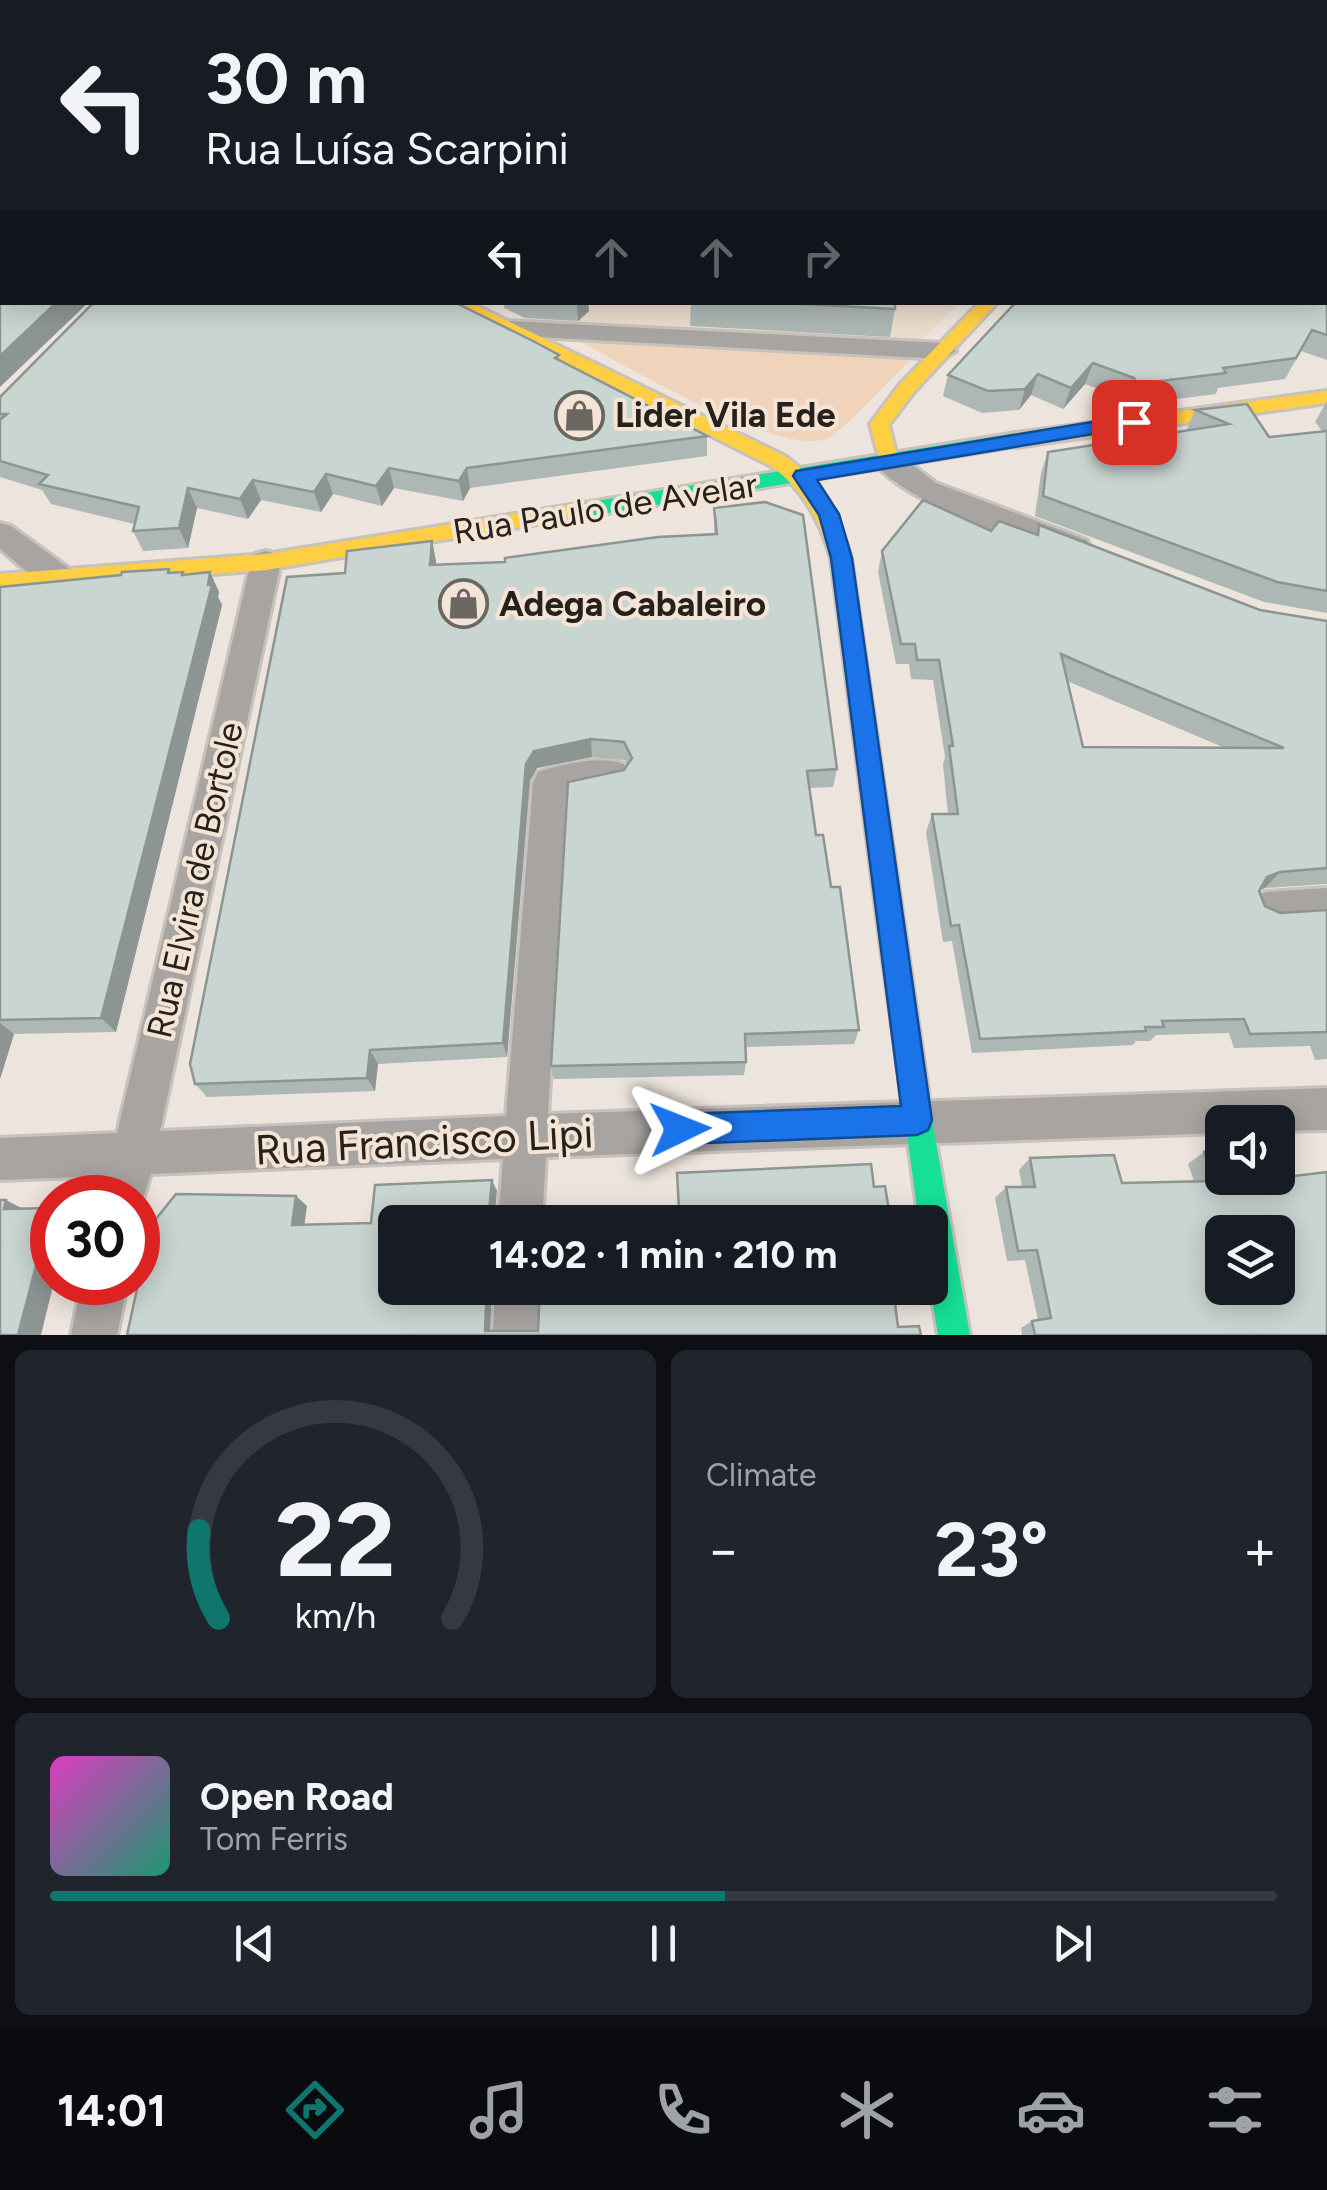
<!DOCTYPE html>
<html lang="en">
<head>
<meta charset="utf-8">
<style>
  body { margin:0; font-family:Figtree,sans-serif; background:#20242c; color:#f1f3f6; height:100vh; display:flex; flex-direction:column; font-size:38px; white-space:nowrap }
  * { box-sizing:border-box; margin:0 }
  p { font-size:32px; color:#9ea1a6 }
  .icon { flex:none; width:55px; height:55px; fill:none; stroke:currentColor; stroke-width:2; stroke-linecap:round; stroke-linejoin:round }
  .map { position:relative; height:1335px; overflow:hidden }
  .drawer { display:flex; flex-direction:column; gap:15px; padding:15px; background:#0d0f14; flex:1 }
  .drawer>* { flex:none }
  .top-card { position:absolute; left:0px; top:0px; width:1328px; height:305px; box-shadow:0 5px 25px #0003; background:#171b24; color:#f1f3f6; overflow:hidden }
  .buttons { position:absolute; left:1205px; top:1105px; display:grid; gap:20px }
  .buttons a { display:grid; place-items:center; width:90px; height:90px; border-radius:15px; background:#171b24; box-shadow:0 5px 25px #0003; font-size:50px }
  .speed { position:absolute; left:30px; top:1175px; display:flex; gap:20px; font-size:50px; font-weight:700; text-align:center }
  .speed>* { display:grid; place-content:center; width:130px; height:130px; border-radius:50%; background:#171b24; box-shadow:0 5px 25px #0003; line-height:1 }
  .speed .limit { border:15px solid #d22; background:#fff; color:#111 }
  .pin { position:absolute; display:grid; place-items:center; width:85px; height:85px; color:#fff; margin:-42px; border-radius:20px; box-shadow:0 5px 15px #0006 }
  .me { position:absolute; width:110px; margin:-55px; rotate:88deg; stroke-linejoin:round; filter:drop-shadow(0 0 8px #0008) }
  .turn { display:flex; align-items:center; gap:35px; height:210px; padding:0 40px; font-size:45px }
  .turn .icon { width:130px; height:130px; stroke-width:2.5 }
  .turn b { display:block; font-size:70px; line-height:85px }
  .lanes { display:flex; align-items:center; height:95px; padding:0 40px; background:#0003; justify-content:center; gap:50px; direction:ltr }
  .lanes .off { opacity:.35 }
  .big { font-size:75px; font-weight:700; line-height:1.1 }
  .drawer .card { flex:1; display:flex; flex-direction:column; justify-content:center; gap:15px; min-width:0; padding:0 35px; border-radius:15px; background:#20242c }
  .drawer .dial { align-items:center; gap:0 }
  .dial svg { height:260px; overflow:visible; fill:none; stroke:#363941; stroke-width:7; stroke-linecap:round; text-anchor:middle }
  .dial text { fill:#f1f3f6; stroke:none }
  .song { display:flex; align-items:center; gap:30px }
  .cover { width:120px; height:120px; border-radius:15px; background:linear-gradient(135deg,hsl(310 70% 55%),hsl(160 70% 35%)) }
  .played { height:10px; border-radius:5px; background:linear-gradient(90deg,#0f766e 55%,#363941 55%) }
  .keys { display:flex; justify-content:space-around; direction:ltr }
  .heat { display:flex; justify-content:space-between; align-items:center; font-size:55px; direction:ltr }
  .drawer .tiles { flex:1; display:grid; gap:15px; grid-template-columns:1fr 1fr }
  .card:last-child { grid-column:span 2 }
  .trip { position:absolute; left:378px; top:1205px; width:570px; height:100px; border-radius:15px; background:#171b24; box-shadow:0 5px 25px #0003; font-weight:700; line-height:100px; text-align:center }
  .tab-bar { display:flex; height:160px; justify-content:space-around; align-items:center; background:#090b0e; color:#9ea1a6 }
  .tab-bar .icon { width:70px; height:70px }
  .tab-bar .on { color:#0f766e }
  .tab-bar b { font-size:45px; color:#f1f3f6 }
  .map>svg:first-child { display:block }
  .built { fill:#ebdccd }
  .green { fill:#efd4bb }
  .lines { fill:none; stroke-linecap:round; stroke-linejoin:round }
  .street-casing { stroke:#c8c2bc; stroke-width:6 }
  .fast-casing { stroke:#c8c2bc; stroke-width:6 }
  .slow-casing { stroke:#c8c2bc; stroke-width:6 }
  .street { fill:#a7a4a1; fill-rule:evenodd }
  .fast { fill:#16e098; fill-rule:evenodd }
  .slow { fill:#ffcf43; fill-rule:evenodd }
  .wall { fill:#adb7b4; fill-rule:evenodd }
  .shaded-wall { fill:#8d9592 }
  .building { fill:#c9d5d1; stroke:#8d9592; stroke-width:2.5; fill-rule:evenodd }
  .route { fill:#1a73e8; stroke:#114b97; stroke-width:2.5 }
  .labels { text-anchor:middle; stroke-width:8; stroke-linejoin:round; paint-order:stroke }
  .poi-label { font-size:35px; font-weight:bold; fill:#27211c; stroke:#f4e4d6; text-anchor:start }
  .street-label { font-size:35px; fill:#27211c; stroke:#f4e4d6 }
  .near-street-label { font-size:42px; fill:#27211c; stroke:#f4e4d6 }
</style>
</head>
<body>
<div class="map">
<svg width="1327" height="1335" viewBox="0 0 1327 1335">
  <rect width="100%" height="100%" fill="#ede5dd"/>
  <path class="built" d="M506,303H959L917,345L556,326Z"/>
  <path class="green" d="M571,337L916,354C899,370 843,433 826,439C775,456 622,363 571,337Z"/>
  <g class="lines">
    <defs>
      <g id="street">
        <path d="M507,321L943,343L956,351L943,359L498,335L494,329L498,323Z"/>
        <path d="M888,451L898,454L936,483L1087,540L1091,548L1087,556L1076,559C1030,545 897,500 874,461L878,454Z"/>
        <path d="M0,523L11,526L71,570L75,578L71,586C46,594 19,564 0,549Z"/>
        <path d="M266,551L277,554L281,562L160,1131L506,1116L533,783L538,772C562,764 600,755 624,764L629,774L624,784L567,796L548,1114L1327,1088V1130L1278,1131V1122H1222V1133L546,1157L542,1222H498L503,1159L151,1174L138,1214V1198H102L107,1176L0,1180V1138L117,1133L251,562L255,554Z"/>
        <path d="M1327,888V922L1266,926L1253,921L1247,909L1253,897L1266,892Z"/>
        <path d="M82,1282H128L117,1335H71Z"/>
        <path d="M495,1288H541L539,1335H493Z"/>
      </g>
      <g id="fast">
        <path d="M1016,433L1026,440L1023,445L571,519L561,512L571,505Z"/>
        <path d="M892,920L901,923L905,932L932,1120L970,1335H938L930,1287V1222H919L879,932L883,923Z"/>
      </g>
      <g id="slow">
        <path d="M446,302H469L785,456C821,482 839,516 851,558L905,932L901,941L892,944L883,941L879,932L831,558C819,519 804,490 771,466Z"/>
        <path d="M980,302H998L914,392L889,425L898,461L895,466H881L870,424L900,384Z"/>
        <path d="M1327,391V403L1016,447L1006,440L1016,433Z"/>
        <path d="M571,505L578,507L581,512L578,517L266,570L0,590V574L266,554Z"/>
      </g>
    </defs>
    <use href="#street" class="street-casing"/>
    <use href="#fast" class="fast-casing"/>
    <use href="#slow" class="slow-casing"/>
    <use href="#street" class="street"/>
    <use href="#fast" class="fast"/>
    <use href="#slow" class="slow"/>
  </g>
  <g class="wall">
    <path d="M802,0H1327V360L1301,351L1285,379L1218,388L1216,394L1129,405L1126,400L1085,384L1063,409L1031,395L1019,410L982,413L943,396L948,375L1325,302V2H802Z"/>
    <path d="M504,302H588L589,311L578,321L525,318L504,308Z"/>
    <path d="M691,302H895V309L890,337L690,326Z"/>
    <path d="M559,355V360L707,436V456L470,488L463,501L394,488L382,506L333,494L321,512L261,500L248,519L197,508L188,548L143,551L133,531L134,524L51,504L42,490L0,477V397Z"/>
    <path d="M1327,401V613L1264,602L1035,516L1041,473L1048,452L1186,431L1195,410L1269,437L1322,431L1315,422Z"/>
    <path d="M714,508L837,769L833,787L809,788L816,835L831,887L859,1030L854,1044L746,1047V1062L744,1075L554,1079L551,1066L624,770L627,765L625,760L592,757L537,768L530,781L507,1057L378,1064L375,1091L207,1097L195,1084L345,573L432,541L436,565L505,562L714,534Z"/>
    <path d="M1039,525L1260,610L1327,621V884L1265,888L1259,891L1265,906L1280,913L1327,910V1059L1315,1060L1310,1046L1234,1048L1229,1033L1156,1035L1150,1041H1136L1133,1045L972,1053L952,941L943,942L926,832L932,814H948L943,765L945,757L933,680L911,679L909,664H896L878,572L882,551L991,531L1036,534ZM1067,681L1225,748L1083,747Z"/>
    <path d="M169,569L171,573L184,575L210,572L219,592L218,597L222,605L116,1032L14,1034L0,1079V587L121,575Z"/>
    <path d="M1204,1152L1327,1335H1022L1021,1328L1032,1321L1038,1320L1025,1260L1007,1261L995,1198L1006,1187H1022L1019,1170L1030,1158L1122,1183L1194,1181L1188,1164Z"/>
  </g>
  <g class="shaded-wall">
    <path d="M370,0H404L399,2H365Z"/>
    <path d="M57,302H89L0,387V356Z"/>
    <path d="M577,302H588L589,311L578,321Z"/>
    <path d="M1093,363L1085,384L1063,409L1071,388Z"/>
    <path d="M1038,374L1031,395L1019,410L1025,389Z"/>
    <path d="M389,468L394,488L382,506L376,486Z"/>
    <path d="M467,468L470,488L463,501L459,481Z"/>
    <path d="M326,474L333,494L321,512L314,492Z"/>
    <path d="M253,480L261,500L248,519L240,499Z"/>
    <path d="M188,488L197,508L188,548L179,528Z"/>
    <path d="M432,541L436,561L435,584L430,565Z"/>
    <path d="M210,572L219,592L218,597L222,605L116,1032L101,1018L208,585Z"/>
    <path d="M591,739L592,757L537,768L530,781L507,1057L503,1043L526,764L534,751Z"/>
    <path d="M1280,872L1265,888L1252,894L1267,877Z"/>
    <path d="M0,1023L14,1034L0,1079Z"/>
    <path d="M370,1050L378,1064L375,1091L367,1078Z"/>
    <path d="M492,1180L497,1191L494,1222L489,1212Z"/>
    <path d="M296,1196L307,1206L303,1235L292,1225Z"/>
    <path d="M6,1200L27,1211L4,1209Z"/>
    <path d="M51,1208L52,1282H54L41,1335H18Z"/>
    <path d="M487,1288H492L490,1335L485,1331Z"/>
  </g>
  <g class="building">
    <path d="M0,0H370L365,2H2V302H57L0,356Z"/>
    <rect x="802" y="0" width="260" height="2"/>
    <path d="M1309,0H1327V260L1325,262V2H1307Z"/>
    <path d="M1325,266H1327V335L1312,330L1296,358L1223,368L1226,373L1137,384L1134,378L1093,363L1071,388L1038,374L1025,389L988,391L948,375L1016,302H1325Z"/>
    <path d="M94,302H454L533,341L559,355L555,358L707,436L467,468L459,481L389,468L376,486L326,474L314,492L253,480L240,499L188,488L179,528L133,531L139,507L39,484L48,475L0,461V420L7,414H0V397Z"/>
    <path d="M766,302H895V309Z"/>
    <path d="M1247,404L1269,437L1327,431V591L1277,582L1043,496L1048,452L1229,424L1195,410Z"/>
    <path d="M923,500L991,531L999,521L1038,535L1039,525L1260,610L1327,621V868L1280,872L1267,877L1259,891L1265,906L1280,913L1327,910V1032L1250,1034L1244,1019L1162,1021L1164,1027H1145L1146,1031L980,1039L959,925L951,926L932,814H958L949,746H953L939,660H917L915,644H901L882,551ZM1061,654L1109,675L1284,748L1083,747Z"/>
    <path d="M765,502L803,515L837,769L807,771L816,835H823L831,887H840L859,1030L745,1034L746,1062L551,1066L568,782L624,770L632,758L624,742L591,739L534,751L526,764L503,1043L370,1050L367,1078L195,1084L190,1064L287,577L345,573L347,551L432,541L430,565L505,562V558L658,537L717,534L714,508Z"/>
    <path d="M169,569L168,573L183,572L182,575L210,572L208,585H212L101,1018L0,1020V587L121,575L122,572Z"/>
    <path d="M1222,1151V1178H1278L1327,1172V1335H1035L1032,1321L1051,1318L1037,1250L1018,1251L1006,1187H1035L1030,1158L1114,1155L1122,1183L1213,1181L1204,1152ZM1222,1232H1278V1288H1222Z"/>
    <path d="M871,1164L874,1187L885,1186L891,1222H395V1288H487L485,1331H538L540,1288H893L898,1327L919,1326L921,1335H127L151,1225L176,1194L296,1196L292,1225L371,1223L375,1185L492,1180L489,1212L493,1216L679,1209L677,1173Z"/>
    <path d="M0,1200H6L4,1209L51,1208L18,1335H0Z"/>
  </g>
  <path class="route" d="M1134,415L1144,422L1141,426L817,480L839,514L852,558L932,1120L928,1130L917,1135L680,1144L669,1140L665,1129L669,1119L680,1114L901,1106L831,558L819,515L793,476L796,471Z"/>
  <defs>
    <symbol id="shop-ring" viewBox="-11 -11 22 22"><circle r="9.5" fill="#f4e4d6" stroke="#6c6660" stroke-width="1.5"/><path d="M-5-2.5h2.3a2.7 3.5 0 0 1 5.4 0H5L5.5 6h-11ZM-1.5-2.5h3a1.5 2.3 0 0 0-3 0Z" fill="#6c6660"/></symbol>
  </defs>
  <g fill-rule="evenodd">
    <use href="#shop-ring" x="552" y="388" width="55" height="55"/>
    <use href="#shop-ring" x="436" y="576" width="55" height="55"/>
  </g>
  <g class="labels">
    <g class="poi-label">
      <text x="615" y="427">Lider Vila Ede</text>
      <text x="499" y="616">Adega Cabaleiro</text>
    </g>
    <g class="street-label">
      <text transform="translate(605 508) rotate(-9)" y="12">Rua Paulo de Avelar</text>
      <text transform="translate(195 880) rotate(-77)" y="12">Rua Elvira de Bortole</text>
    </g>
    <g class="near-street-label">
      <text transform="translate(424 1141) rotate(-3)" y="15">Rua Francisco Lipi</text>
    </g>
  </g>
</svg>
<div class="buttons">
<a><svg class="icon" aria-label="sound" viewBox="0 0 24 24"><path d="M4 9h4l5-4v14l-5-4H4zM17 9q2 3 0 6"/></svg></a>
<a><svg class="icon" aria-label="layers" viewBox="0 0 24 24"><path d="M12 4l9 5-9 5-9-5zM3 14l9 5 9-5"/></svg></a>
</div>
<div class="speed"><div class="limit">30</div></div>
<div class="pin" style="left:1134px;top:422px;background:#d93025"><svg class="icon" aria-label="arrive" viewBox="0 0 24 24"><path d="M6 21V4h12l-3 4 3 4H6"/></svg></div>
<svg class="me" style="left:680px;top:1129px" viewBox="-20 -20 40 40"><path d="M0-17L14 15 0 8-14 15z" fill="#1a73e8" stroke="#fff" stroke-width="4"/></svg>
<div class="trip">14:02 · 1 min · 210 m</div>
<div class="top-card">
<div class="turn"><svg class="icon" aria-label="left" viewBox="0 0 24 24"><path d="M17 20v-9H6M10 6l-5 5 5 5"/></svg><div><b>30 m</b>Rua Luísa Scarpini</div></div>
<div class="lanes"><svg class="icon" aria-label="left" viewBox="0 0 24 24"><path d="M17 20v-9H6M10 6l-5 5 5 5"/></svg><svg class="icon off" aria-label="ahead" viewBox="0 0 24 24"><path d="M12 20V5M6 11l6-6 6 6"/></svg><svg class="icon off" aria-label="ahead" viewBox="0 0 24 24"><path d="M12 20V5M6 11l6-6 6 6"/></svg><svg class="icon off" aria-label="right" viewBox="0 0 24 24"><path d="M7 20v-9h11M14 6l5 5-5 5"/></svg></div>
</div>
</div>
<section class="drawer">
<div class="tiles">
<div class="card dial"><svg viewBox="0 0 100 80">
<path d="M14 69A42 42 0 1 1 86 69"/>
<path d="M14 69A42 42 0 0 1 8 42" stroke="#0f766e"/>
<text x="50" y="56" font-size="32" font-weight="700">22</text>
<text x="50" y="72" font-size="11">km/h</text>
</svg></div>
<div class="card"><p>Climate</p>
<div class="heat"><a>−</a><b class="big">23°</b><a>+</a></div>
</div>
<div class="card">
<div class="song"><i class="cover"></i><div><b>Open Road</b><p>Tom Ferris</p></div></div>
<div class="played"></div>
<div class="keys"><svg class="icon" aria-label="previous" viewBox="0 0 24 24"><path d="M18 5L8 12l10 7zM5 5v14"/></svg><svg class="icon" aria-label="pause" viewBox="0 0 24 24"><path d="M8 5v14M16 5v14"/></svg><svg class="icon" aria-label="next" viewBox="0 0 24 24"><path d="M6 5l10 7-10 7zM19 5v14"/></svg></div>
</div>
</div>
</section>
<nav class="tab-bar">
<b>14:01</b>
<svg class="icon on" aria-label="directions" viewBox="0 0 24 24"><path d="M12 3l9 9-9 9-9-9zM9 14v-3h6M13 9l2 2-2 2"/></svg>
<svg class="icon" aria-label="music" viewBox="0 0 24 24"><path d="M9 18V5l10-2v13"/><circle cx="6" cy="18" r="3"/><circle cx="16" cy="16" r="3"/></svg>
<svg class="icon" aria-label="phone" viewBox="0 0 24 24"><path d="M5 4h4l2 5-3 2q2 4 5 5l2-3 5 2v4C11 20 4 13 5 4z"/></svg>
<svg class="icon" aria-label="climate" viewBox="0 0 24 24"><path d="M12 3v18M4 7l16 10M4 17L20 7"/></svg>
<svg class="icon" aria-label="car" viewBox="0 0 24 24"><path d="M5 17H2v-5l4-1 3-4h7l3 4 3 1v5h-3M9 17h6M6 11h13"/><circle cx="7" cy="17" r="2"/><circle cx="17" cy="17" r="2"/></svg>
<svg class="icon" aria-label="filters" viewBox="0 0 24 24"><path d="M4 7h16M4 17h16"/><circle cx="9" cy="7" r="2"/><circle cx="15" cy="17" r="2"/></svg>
</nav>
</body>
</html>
